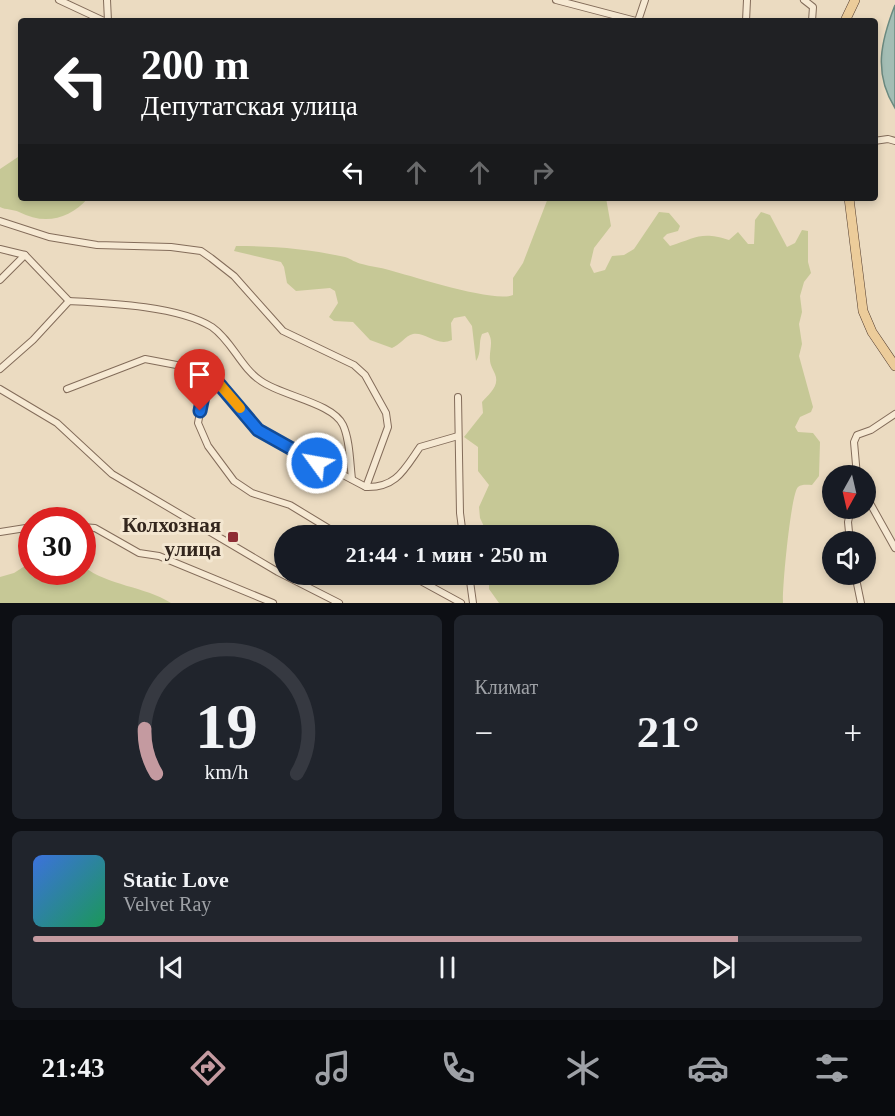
<!DOCTYPE html>
<html lang="ru">
<head>
<meta charset="utf-8">
<style>
  body { margin:0; font-family:Georgia,serif; background:#20242c; color:#f1f3f6; height:100vh; display:flex; flex-direction:column; font-size:22px; white-space:nowrap }
  * { box-sizing:border-box; margin:0 }
  p { font-size:20px; color:#9ea1a6 }
  .icon { flex:none; width:33px; height:33px; fill:none; stroke:currentColor; stroke-width:2; stroke-linecap:round; stroke-linejoin:round }
  .map { position:relative; height:603px; overflow:hidden }
  .panel { display:flex; flex-direction:column; gap:12px; padding:12px; background:#0d0f14; flex:1 }
  .panel>* { flex:none }
  .hud { position:absolute; left:18px; top:18px; width:860px; height:183px; border-radius:6px; box-shadow:0 3px 9px #0003; background:#202124; color:#fff; overflow:hidden }
  .needle { width:39px; rotate:188deg }
  .tools { position:absolute; left:822px; top:465px; display:grid; gap:12px }
  .tools a { display:grid; place-items:center; width:54px; height:54px; border-radius:50%; background:#171b24; box-shadow:0 3px 9px #0003; font-size:30px }
  .speed { position:absolute; left:18px; top:507px; display:flex; gap:12px; font-size:30px; font-weight:700; text-align:center }
  .speed>* { display:grid; place-content:center; width:78px; height:78px; border-radius:50%; background:#171b24; box-shadow:0 3px 9px #0003; line-height:1 }
  .speed .limit { border:9px solid #d22; background:#fff; color:#111 }
  .pin { position:absolute; display:grid; place-items:center; width:51px; height:51px; color:#fff; margin:-62px -26px; border-radius:50% 50% 50% 0; rotate:-45deg; box-shadow:0 0 6px #0007 }
  .pin .icon { rotate:45deg }
  .me { position:absolute; width:66px; margin:-33px; rotate:302deg; stroke-linejoin:round; filter:drop-shadow(0 0 4px #0008) }
  .turn { display:flex; align-items:center; gap:21px; height:126px; padding:0 24px; font-size:27px }
  .turn .icon { width:78px; height:78px; stroke-width:2.5 }
  .turn b { display:block; font-size:42px; line-height:51px }
  .lanes { display:flex; align-items:center; height:57px; padding:0 24px; background:#0003; justify-content:center; gap:30px; direction:ltr }
  .lanes .off { opacity:.35 }
  .big { font-size:45px; font-weight:600; line-height:1.1 }
  .panel .widget { flex:1; display:flex; flex-direction:column; justify-content:center; gap:9px; min-width:0; padding:0 21px; border-radius:9px; background:#20242c }
  .panel .dial { align-items:center; gap:0 }
  .dial svg { height:156px; overflow:visible; fill:none; stroke:#363941; stroke-width:7; stroke-linecap:round; text-anchor:middle }
  .dial text { fill:#f1f3f6; stroke:none }
  .song { display:flex; align-items:center; gap:18px }
  .cover { width:72px; height:72px; border-radius:9px; background:linear-gradient(135deg,hsl(220 70% 55%),hsl(150 70% 35%)) }
  .played { height:6px; border-radius:3px; background:linear-gradient(90deg,#c49aa0 85%,#363941 85%) }
  .keys { display:flex; justify-content:space-around; direction:ltr }
  .heat { display:flex; justify-content:space-between; align-items:center; font-size:33px; direction:ltr }
  .panel .tiles { flex:1; display:grid; gap:12px; grid-template-columns:1fr 1fr }
  .widget:last-child { grid-column:span 2 }
  .trip { position:absolute; left:274px; top:525px; width:345px; height:60px; border-radius:30px; background:#171b24; box-shadow:0 3px 9px #0003; font-weight:600; line-height:60px; text-align:center }
  .tab-bar { display:flex; height:96px; justify-content:space-around; align-items:center; background:#090b0e; color:#9ea1a6 }
  .tab-bar .icon { width:42px; height:42px }
  .tab-bar .current { color:#c49aa0 }
  .tab-bar b { font-size:27px; color:#f1f3f6 }
  .map>svg:first-child { display:block }
  .green { fill:#c6c896 }
  .water { fill:#a3bdb4; stroke:#6b8a80; stroke-width:1.5 }
  .lines { fill:none; stroke-linecap:round; stroke-linejoin:round }
  .minor-casing { stroke:#836c5a; stroke-width:8 }
  .primary-casing { stroke:#513b2e; stroke-width:10 }
  .minor { stroke:#f6e9d3; stroke-width:6 }
  .primary { stroke:#eccc9a; stroke-width:9 }
  .route-casing { stroke:#114b97; stroke-width:15 }
  .route { stroke:#1a73e8; stroke-width:10 }
  .slow { stroke:#f59e0b; stroke-width:10 }
  .poi-dot { fill:#8e2e36; stroke:#f3e6d0; stroke-width:2 }
  .labels { text-anchor:middle; stroke-width:6; stroke-linejoin:round; paint-order:stroke }
  .poi-label { font-size:21px; font-weight:bold; fill:#33261d; stroke:#f3e6d0; text-anchor:end }
</style>
</head>
<body>
<div class="map">
<svg width="895" height="603" viewBox="0 0 895 603">
  <rect width="100%" height="100%" fill="#ebdbc1"/>
  <g class="green">
    <path d="M21,155V198H88C69,220 44,225 19,212C13,209 6,210 0,207V169Z"/>
    <path d="M548,198H606L611,226L594,248L590,265L594,273L605,270L612,256L624,255L634,249L659,212L669,213L680,226L678,231L667,234L663,238L670,246C696,238 701,231 729,240L738,232L748,244H754L755,220L761,212L770,215L787,247L795,243L802,230L808,231V262L811,273L804,282L800,296L802,312L799,324L802,344L799,356L813,407L811,412L800,417L795,427L798,432L813,433L820,442L819,476L812,485C807,485 802,484 798,487C791,493 782,588 783,603H499L489,589V575L609,574V536L488,535L480,518L479,507L489,485L478,471V447L464,437L483,413L482,402C489,394 500,386 495,374C493,369 490,365 490,360C489,350 494,342 488,332L482,334C478,343 482,352 476,361L472,326L465,316L454,318L451,323L452,340C437,347 426,332 413,334C405,336 400,345 392,348L370,340L353,322L334,321L329,317L338,303L335,291L330,288L296,291L287,283L284,267L281,262L234,251L236,246C274,246 309,249 345,257C351,259 356,263 362,264C371,267 380,267 389,270C412,276 494,303 513,295V278L523,263Z"/>
    <path d="M31,562L32,572H82L83,566C108,586 144,586 171,603H0V577L14,573Z"/>
  </g>
  <path class="water" d="M895,5V108C873,73 881,41 895,5Z"/>
  <g class="lines">
    <defs>
      <g id="minor">
        <path d="M59,0L104,21"/>
        <path d="M107,0L108,21"/>
        <path d="M556,0L636,21"/>
        <path d="M804,0L813,7L812,21"/>
        <path d="M638,21L645,0"/>
        <path d="M746,21L747,0"/>
        <path d="M874,141L888,139L895,141"/>
        <path d="M0,221L49,237L97,245L171,247L201,251L211,258L234,276L283,331L354,365L365,375L386,413L388,427L366,487"/>
        <path d="M0,249L25,255L69,301"/>
        <path d="M0,280L25,255"/>
        <path d="M0,369L33,340L69,301C108,303 179,306 212,327C232,341 241,368 261,381C282,396 333,403 343,425C350,440 350,463 352,479"/>
        <path d="M208,371L258,430L366,487C396,488 404,470 420,447L458,436"/>
        <path d="M0,389L57,423L112,474L278,572L339,603"/>
        <path d="M67,389L145,359L208,371L198,423L208,446L234,481L252,493L290,505L341,536"/>
        <path d="M458,397L460,513L463,536"/>
        <path d="M857,476L854,442L857,435L871,430L895,414"/>
        <path d="M866,496L895,548"/>
        <path d="M82,527L95,528L139,553L159,556L273,603"/>
        <path d="M0,532L32,527"/>
        <path d="M850,542L848,522L851,508"/>
        <path d="M408,574L461,603"/>
        <path d="M469,574L473,603"/>
        <path d="M855,574L861,603"/>
      </g>
      <g id="primary">
        <path d="M845,21L855,0"/>
        <path d="M849,198L863,311L872,332L895,366"/>
      </g>
    </defs>
    <use href="#minor" class="minor-casing"/>
    <use href="#primary" class="primary-casing"/>
    <use href="#minor" class="minor"/>
    <use href="#primary" class="primary"/>
  </g>
  <g class="lines">
    <defs>
      <path id="route" d="M200,411L208,371L258,430L317,463"/>
    </defs>
    <use href="#route" class="route-casing"/>
    <use href="#route" class="route"/>
    <path class="slow" d="M216,380L240,408"/>
  </g>
  <rect class="poi-dot" x="227" y="531" width="12" height="12" rx="3"/>
  <g class="labels">
    <g class="poi-label">
      <text x="221" y="532">Колхозная<tspan x="221" dy="24">улица</tspan></text>
    </g>
  </g>
</svg>
<div class="tools">
<a><svg class="needle" viewBox="-14 -14 28 28"><path d="M0-13l5 13h-10z" fill="#e53935"/><path d="M0 13l5-13h-10z" fill="#9ea1a6"/></svg></a>
<a><svg class="icon" aria-label="sound" viewBox="0 0 24 24"><path d="M4 9h4l5-4v14l-5-4H4zM17 9q2 3 0 6"/></svg></a>
</div>
<div class="speed"><div class="limit">30</div></div>
<div class="pin" style="left:200px;top:411px;background:#d93025"><svg class="icon" aria-label="arrive" viewBox="0 0 24 24"><path d="M6 21V4h12l-3 4 3 4H6"/></svg></div>
<svg class="me" style="left:317px;top:463px" viewBox="-20 -20 40 40"><circle r="17" fill="#1a73e8" stroke="#fff" stroke-width="3"/><path d="M0-11L8 9 0 5-8 9z" fill="#fff"/></svg>
<div class="trip">21:44 · 1 мин · 250 m</div>
<div class="hud">
<div class="turn"><svg class="icon" aria-label="left" viewBox="0 0 24 24"><path d="M17 20v-9H6M10 6l-5 5 5 5"/></svg><div><b>200 m</b>Депутатская улица</div></div>
<div class="lanes"><svg class="icon" aria-label="left" viewBox="0 0 24 24"><path d="M17 20v-9H6M10 6l-5 5 5 5"/></svg><svg class="icon off" aria-label="ahead" viewBox="0 0 24 24"><path d="M12 20V5M6 11l6-6 6 6"/></svg><svg class="icon off" aria-label="ahead" viewBox="0 0 24 24"><path d="M12 20V5M6 11l6-6 6 6"/></svg><svg class="icon off" aria-label="right" viewBox="0 0 24 24"><path d="M7 20v-9h11M14 6l5 5-5 5"/></svg></div>
</div>
</div>
<section class="panel">
<div class="tiles">
<div class="widget dial"><svg viewBox="0 0 100 80">
<path d="M14 69A42 42 0 1 1 86 69"/>
<path d="M14 69A42 42 0 0 1 8 46" stroke="#c49aa0"/>
<text x="50" y="56" font-size="32" font-weight="700">19</text>
<text x="50" y="72" font-size="11">km/h</text>
</svg></div>
<div class="widget"><p>Климат</p>
<div class="heat"><a>−</a><b class="big">21°</b><a>+</a></div>
</div>
<div class="widget">
<div class="song"><i class="cover"></i><div><b>Static Love</b><p>Velvet Ray</p></div></div>
<div class="played"></div>
<div class="keys"><svg class="icon" aria-label="previous" viewBox="0 0 24 24"><path d="M18 5L8 12l10 7zM5 5v14"/></svg><svg class="icon" aria-label="pause" viewBox="0 0 24 24"><path d="M8 5v14M16 5v14"/></svg><svg class="icon" aria-label="next" viewBox="0 0 24 24"><path d="M6 5l10 7-10 7zM19 5v14"/></svg></div>
</div>
</div>
</section>
<nav class="tab-bar">
<b>21:43</b>
<svg class="icon current" aria-label="directions" viewBox="0 0 24 24"><path d="M12 3l9 9-9 9-9-9zM9 14v-3h6M13 9l2 2-2 2"/></svg>
<svg class="icon" aria-label="music" viewBox="0 0 24 24"><path d="M9 18V5l10-2v13"/><circle cx="6" cy="18" r="3"/><circle cx="16" cy="16" r="3"/></svg>
<svg class="icon" aria-label="phone" viewBox="0 0 24 24"><path d="M5 4h4l2 5-3 2q2 4 5 5l2-3 5 2v4C11 20 4 13 5 4z"/></svg>
<svg class="icon" aria-label="climate" viewBox="0 0 24 24"><path d="M12 3v18M4 7l16 10M4 17L20 7"/></svg>
<svg class="icon" aria-label="car" viewBox="0 0 24 24"><path d="M5 17H2v-5l4-1 3-4h7l3 4 3 1v5h-3M9 17h6M6 11h13"/><circle cx="7" cy="17" r="2"/><circle cx="17" cy="17" r="2"/></svg>
<svg class="icon" aria-label="filters" viewBox="0 0 24 24"><path d="M4 7h16M4 17h16"/><circle cx="9" cy="7" r="2"/><circle cx="15" cy="17" r="2"/></svg>
</nav>
</body>
</html>
